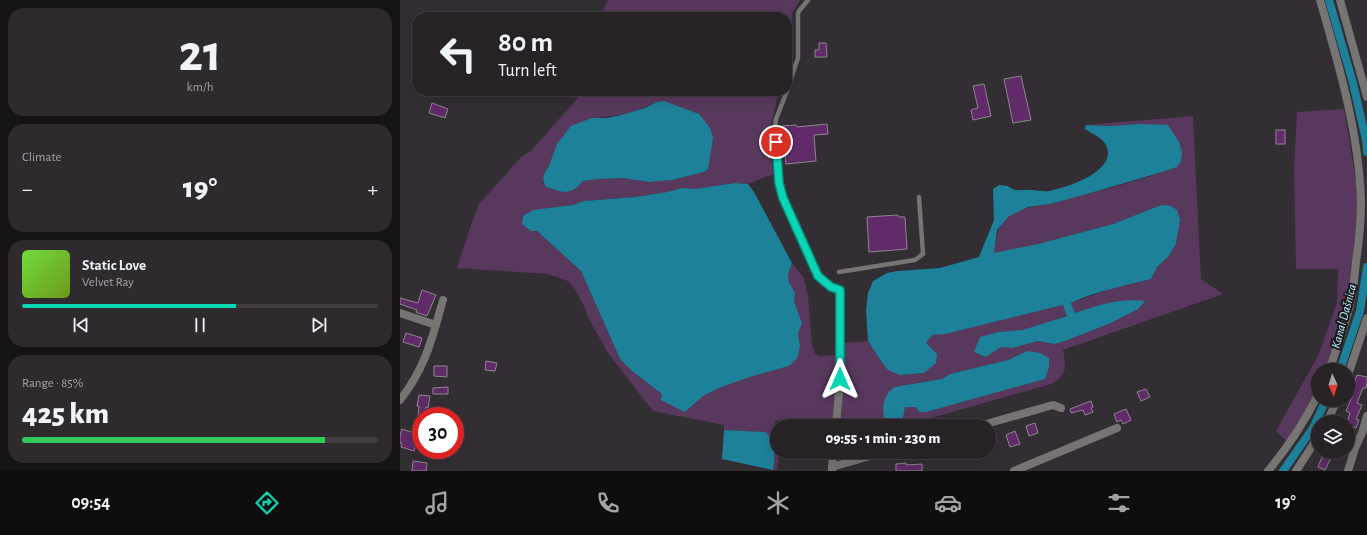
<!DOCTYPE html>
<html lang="en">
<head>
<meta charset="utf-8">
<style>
  body { margin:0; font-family:"Alegreya Sans",sans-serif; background:#2e2a2e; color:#f1f3f6; height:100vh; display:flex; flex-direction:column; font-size:15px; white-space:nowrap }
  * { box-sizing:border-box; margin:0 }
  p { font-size:13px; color:#a4a4a7 }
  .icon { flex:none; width:22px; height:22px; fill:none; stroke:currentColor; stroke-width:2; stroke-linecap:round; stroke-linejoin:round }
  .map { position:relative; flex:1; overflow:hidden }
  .drawer { display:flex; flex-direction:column; gap:8px; padding:8px; background:#151315; width:400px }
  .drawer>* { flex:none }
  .top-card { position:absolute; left:12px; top:12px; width:380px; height:84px; border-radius:16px; box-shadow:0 4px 16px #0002,0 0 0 1px #423f43; background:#262226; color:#f1f3f6; overflow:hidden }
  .needle { width:26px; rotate:176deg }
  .controls { position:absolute; left:911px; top:363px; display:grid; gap:8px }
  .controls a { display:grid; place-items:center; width:44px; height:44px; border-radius:50%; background:#262226; box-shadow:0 4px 16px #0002,0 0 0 1px #423f43; font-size:20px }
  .speed { position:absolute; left:12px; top:407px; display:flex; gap:8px; font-size:20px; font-weight:700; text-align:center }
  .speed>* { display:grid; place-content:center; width:52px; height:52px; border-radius:50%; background:#262226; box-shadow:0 4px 16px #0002,0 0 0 1px #423f43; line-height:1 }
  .speed .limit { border:6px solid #d22; background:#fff; color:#111 }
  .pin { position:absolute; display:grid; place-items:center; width:34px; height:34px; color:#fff; margin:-17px; border:2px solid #fff; border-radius:50%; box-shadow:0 1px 4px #0007 }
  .me { position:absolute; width:44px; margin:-22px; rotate:0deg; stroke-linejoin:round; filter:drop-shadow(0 0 3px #0008) }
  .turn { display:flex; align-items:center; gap:14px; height:84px; padding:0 20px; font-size:18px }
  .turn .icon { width:52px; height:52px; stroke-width:2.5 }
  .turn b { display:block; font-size:28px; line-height:34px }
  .big { font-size:30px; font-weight:800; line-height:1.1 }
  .drawer .card { flex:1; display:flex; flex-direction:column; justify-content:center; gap:6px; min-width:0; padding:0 14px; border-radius:16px; background:#2e2a2e }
  .drawer .dial { align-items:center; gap:0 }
  .dial b { font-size:52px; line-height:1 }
  .song { display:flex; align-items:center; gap:12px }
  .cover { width:48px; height:48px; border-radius:6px; background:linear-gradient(135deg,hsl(100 70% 55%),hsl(80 70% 35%)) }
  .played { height:4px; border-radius:2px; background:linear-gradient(90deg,#09d5b5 60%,#423f43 60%) }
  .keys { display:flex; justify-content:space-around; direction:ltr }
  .heat { display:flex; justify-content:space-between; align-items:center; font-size:22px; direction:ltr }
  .charge { height:6px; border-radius:3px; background:linear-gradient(90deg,#34c759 85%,#423f43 0) }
  .trip { position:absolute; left:370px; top:419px; width:226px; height:40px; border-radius:20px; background:#262226; box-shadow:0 4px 16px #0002,0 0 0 1px #423f43; font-weight:800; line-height:40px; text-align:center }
  .tabs { display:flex; height:64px; justify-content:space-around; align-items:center; background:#0f0e0f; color:#a4a4a7 }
  .tabs .icon { width:28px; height:28px }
  .tabs .selected { color:#09d5b5 }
  .tabs b { font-size:18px; color:#f1f3f6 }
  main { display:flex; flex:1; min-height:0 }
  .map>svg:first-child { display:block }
  .green { fill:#58395d; fill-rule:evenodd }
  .water { fill:#1e819a }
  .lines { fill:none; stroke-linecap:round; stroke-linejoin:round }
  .canal { stroke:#1e819a; stroke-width:8 }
  .building { fill:#612b69; stroke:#8d888e }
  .service { stroke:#777573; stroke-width:4.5 }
  .minor { stroke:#777573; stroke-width:8 }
  .route-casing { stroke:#068a76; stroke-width:10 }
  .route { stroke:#09d5b5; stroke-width:7 }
  .labels { text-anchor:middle; stroke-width:4; stroke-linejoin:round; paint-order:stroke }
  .water-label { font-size:13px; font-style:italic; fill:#b7ecfd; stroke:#191719 }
</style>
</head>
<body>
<main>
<section class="drawer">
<div class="card dial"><b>21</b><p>km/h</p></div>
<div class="card"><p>Climate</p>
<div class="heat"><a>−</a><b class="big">19°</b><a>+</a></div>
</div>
<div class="card">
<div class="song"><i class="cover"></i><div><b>Static Love</b><p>Velvet Ray</p></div></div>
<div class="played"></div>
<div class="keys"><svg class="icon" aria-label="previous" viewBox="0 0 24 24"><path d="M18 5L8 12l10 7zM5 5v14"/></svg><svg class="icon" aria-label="pause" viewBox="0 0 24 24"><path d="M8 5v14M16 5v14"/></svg><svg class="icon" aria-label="next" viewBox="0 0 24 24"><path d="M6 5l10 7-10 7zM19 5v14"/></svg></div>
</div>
<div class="card"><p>Range · 85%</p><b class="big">425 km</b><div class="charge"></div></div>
</section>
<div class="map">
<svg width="967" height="471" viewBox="0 0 967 471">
  <rect width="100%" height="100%" fill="#322e33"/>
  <g class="green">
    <path d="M208,0H400L392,13L393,45L387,69V17H200Z"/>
    <path d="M184,91H379L370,129V152L373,174L348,184L335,183L295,189L282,188L267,192L236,197L184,201L173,205L161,207L137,231L181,271L220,359L232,371L285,412L302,396L321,387L353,376L389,366L400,345L398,334L402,323L394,301L395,293L389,282L388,275L392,263L404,278L408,297L412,344L415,354L419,356L436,355V382L432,423L375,420C375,431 377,441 377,452H379L377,470H373L375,449L366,432L324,430V425L253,411L208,353L188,317L184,306L174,288L168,281L148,274L57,268L73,219L79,204L122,156L131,151ZM257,102L308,169L304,172L272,180L249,182L223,178L198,179L183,181C171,197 162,191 146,187L145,172L192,118C215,117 237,112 257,102Z"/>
    <path d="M944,109L956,181L958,206L956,242L949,296L942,324L926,370H918V390L906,415L887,441L876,431L918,356L937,303L938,269H896L894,168L897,112Z"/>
    <path d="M793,116L801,279L823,294L663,350C666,367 668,375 651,384L503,426H439L443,378L444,343L468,341L481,361L500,375L524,373L536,362L537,354L525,343L532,335L545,333L663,305L668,315L623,331L599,332L586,357L601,347L612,348L639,341L655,344L665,341L711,323L738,309L744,301L702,304L675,314L671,303L716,287L727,285L751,279L757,267L768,257L776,244L778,233L761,205L713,224L638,244L594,254C596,240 597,224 609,215C623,206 641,207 656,202C696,192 738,181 777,167L739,124L711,126L686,125ZM627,351L645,379L526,412H519L516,407H505L503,418L492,422L517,383L542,379L550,374L608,360Z"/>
  </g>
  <g class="water">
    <path d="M264,101L299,114L310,128L313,138L308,169L304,172L272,180L249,182L223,178L198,179L183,181C170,197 163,192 146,187L143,179L145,172L149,166L157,144L171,126L192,118H207L221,115L245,108L257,102Z"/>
    <path d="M739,124L768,125L779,142L782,153L781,161L777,167L762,172L687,194L650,204L628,207L609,216L597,230L594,253L638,244L713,224L761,205L771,206L777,210L780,220L776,244L768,257L757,267L751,279C724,286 696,291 671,303L675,313C699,305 718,298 745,301L738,309L711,323L665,341L655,344L638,341L612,348L601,347L586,357L574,352L580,337L599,332L623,330L667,316L663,305L545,334L532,335L526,343L537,354L536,363L524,373L500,375L488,370L481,361L468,341L466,310L468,293L473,281L487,273L498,271L540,268L579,257L594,220L593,189L599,185L608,186C615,193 622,189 631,190C637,190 643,192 649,191C667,187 706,175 708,154C708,150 707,146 705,143C700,137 691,133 685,129L686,125L711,126Z"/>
    <path d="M335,183L348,184L354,192L392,263L388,275L389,282L395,293L394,301L402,323L398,334L400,345L398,357L389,366L353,376L321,387L303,396L285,412L261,400L262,394L232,371L220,359L181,271L137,231H131L122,224L123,216L133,210L173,205L184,201L236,197L267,192L282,188L295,189Z"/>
    <path d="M627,351L640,353L649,358V367L645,379L526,412H519L516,407H505L503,418L492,422L484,417C482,406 484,393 495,387L542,379L550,374L608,360Z"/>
    <path d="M324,430L366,432C377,445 375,454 373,470L322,459Z"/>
  </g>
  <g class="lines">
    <g class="canal">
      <path d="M929,0L953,83L966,140L967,152"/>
      <path d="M940,370L960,311L967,267"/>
      <path d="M883,471L913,428L926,400"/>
    </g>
  </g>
  <g class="building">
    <path d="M419,43H426L427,57H415V50H419Z"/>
    <path d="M621,76L631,120L613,123L604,79Z"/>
    <path d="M584,84L591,116L573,120L571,110L578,108L573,86Z"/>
    <path d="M32,103L48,109L45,118L29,113Z"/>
    <path d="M427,124L428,134L414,135L416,161L386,164L382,126L396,125L397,127Z"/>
    <rect x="876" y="130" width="9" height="14"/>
    <path d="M498,215L499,217H505L507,249L469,252L467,217Z"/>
    <path d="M22,290L36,295L27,316L18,313L16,312L17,310L0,304V298L18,303Z"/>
    <path d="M6,333L22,338L19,347L3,342Z"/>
    <path d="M86,361L97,363L95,371L85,370Z"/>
    <path d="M34,366H47V377L34,376Z"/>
    <path d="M957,375L967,377V383L966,388H963L957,403L962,405L956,419L959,420L956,428L948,425V419L950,413L946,411L952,397L950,396Z"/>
    <path d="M48,387V394H33V388Z"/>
    <path d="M746,389L750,397L741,401L737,392Z"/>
    <path d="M19,395L30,396L28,408L26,407L25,416H18L19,406H17Z"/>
    <path d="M691,401L693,407L691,408L693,412L685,415L683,410L671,413L670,409Z"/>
    <path d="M726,409L731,420L723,424L721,420L717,422L714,414Z"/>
    <path d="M635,423L638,433L629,436L626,426Z"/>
    <path d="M2,429L17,434V437H21V444H16L14,451L1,447L2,444L0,443V436Z"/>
    <path d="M615,431L620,444L610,447L606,435Z"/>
    <path d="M924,452H934L925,470L918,467Z"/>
    <path d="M13,461L27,463L26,471H12Z"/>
    <path d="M506,463V465L522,464V471H496V464Z"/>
  </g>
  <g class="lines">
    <g class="service">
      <path d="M387,90L398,58V14L399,11L408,0"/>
      <path d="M387,91L376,119L375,127L379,183L383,198L418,276L431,287L440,290"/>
      <path d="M439,272L515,260L523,254L519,197"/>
    </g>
    <g class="minor">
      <path d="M920,0C939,65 959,133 961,201C961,222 959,242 956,262C955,273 954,284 952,295C947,320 938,346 929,370"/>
      <path d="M940,0L967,97"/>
      <path d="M0,313L36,325"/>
      <path d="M948,375L967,318"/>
      <path d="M0,400C26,367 32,338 43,300"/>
      <path d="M927,422L937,400"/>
      <path d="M436,426L440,379V290"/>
      <path d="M579,426L653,405L661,408"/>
      <path d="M432,467L484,452"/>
      <path d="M432,471L433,452"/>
      <path d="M614,471L717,428"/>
      <path d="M868,471C888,447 904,423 918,395"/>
      <path d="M896,471L918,437"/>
      <path d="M948,471L955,448L962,433L967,416"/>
    </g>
  </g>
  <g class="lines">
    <defs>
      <path id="route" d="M376,142L379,183L383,198L418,276L431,287L440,290V379"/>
    </defs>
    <use href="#route" class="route-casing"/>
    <use href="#route" class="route"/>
  </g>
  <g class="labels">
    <g class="water-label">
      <text transform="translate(943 316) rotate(-75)" y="5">Kanal Dašnica</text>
    </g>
  </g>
</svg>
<div class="controls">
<a><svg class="needle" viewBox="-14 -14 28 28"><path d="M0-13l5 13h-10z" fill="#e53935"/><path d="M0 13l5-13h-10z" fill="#a4a4a7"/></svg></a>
<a><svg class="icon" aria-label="layers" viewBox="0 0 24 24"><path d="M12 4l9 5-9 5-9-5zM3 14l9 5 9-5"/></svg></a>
</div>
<div class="speed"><div class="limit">30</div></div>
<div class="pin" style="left:376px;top:142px;background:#d93025"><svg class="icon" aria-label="arrive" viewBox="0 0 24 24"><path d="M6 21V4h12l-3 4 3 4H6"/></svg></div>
<svg class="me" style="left:440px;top:379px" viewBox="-20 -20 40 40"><path d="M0-17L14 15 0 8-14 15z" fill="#09d5b5" stroke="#fff" stroke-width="4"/></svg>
<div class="trip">09:55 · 1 min · 230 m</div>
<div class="top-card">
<div class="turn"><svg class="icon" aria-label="left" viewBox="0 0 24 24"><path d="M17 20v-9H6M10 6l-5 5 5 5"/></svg><div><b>80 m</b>Turn left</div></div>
</div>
</div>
</main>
<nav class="tabs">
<b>09:54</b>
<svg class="icon selected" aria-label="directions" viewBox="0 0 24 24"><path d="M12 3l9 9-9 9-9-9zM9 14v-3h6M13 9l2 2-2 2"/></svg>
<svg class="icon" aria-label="music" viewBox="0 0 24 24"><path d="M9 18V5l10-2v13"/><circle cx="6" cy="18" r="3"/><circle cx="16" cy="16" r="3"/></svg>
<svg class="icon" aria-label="phone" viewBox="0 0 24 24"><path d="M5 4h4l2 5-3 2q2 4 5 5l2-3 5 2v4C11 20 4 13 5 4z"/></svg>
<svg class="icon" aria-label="climate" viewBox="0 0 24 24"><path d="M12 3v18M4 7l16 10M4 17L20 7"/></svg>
<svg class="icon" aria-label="car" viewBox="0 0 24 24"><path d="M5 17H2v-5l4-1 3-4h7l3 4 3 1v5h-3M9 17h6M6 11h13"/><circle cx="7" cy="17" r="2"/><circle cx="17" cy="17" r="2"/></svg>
<svg class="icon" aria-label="filters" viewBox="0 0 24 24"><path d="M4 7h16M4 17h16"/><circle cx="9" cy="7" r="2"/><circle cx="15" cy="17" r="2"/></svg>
<b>19°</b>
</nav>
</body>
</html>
